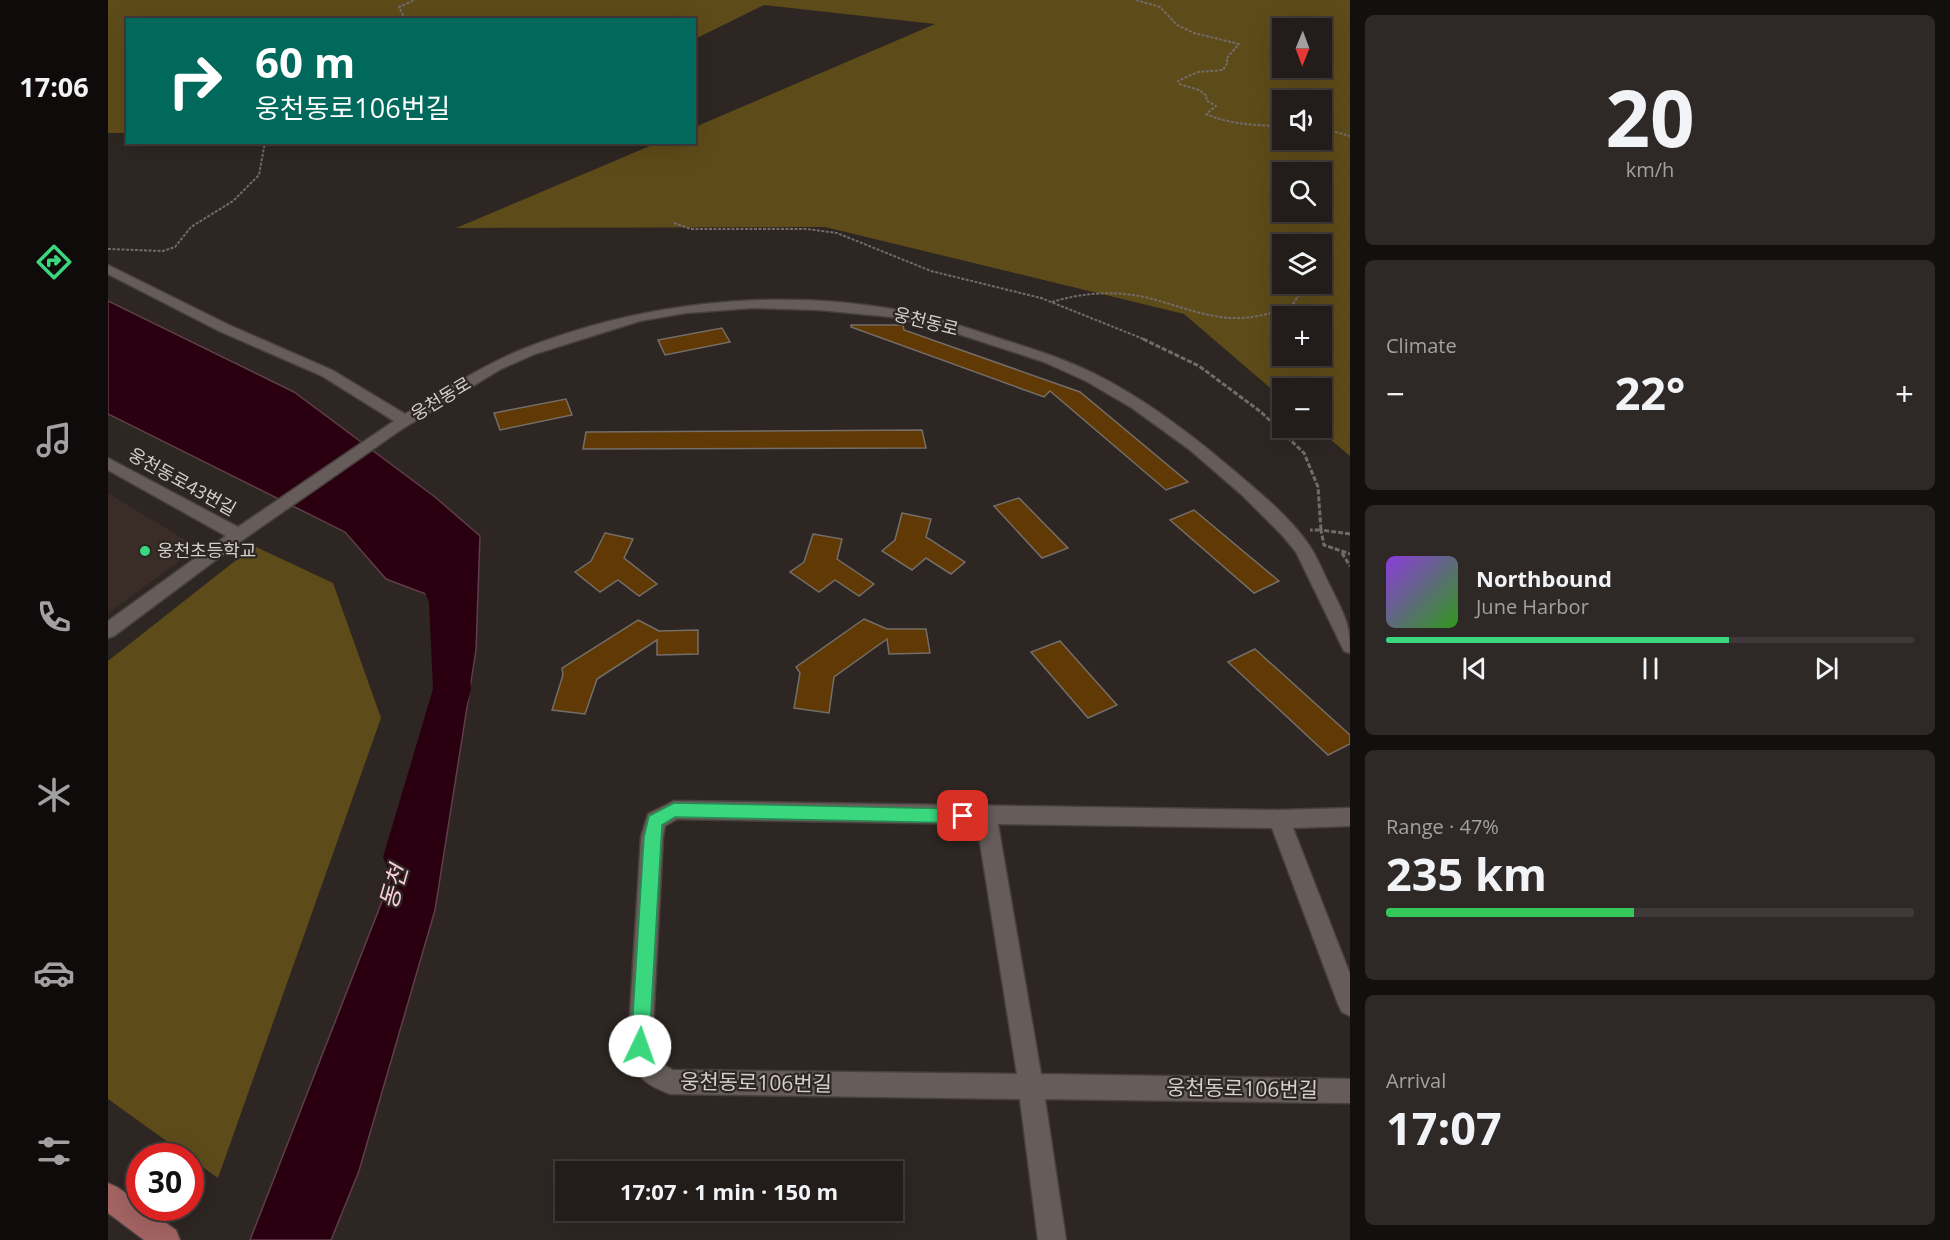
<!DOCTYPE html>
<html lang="en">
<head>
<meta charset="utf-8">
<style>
  body { margin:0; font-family:"Open Sans","Noto Sans KR",sans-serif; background:#2e2927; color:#f1f3f6; height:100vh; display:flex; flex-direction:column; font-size:22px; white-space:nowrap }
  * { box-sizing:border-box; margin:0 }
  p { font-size:20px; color:#a2a1a2 }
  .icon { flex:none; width:33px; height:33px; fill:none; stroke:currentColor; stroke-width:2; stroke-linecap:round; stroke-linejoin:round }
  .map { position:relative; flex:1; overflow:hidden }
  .panel { display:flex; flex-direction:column; gap:15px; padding:15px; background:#130f0e; width:600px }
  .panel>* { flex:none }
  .guide { position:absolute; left:18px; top:18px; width:570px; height:126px; border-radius:0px; box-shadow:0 6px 24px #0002,0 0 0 2px #3f3a39; background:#00695c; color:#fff; overflow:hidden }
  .needle { width:39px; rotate:181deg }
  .fabs { position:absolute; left:1164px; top:18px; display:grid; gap:12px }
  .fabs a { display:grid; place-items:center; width:60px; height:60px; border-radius:0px; background:#221c1a; box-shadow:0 6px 24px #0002,0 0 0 2px #3f3a39; font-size:30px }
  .speed { position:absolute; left:18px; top:1143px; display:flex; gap:12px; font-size:30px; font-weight:700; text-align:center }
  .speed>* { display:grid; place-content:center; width:78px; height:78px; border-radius:50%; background:#221c1a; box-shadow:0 6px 24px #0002,0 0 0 2px #3f3a39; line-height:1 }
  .speed .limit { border:9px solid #d22; background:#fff; color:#111 }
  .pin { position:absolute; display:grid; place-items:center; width:51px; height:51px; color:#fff; margin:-26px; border-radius:12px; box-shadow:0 3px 9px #0006 }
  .me { position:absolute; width:66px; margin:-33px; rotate:3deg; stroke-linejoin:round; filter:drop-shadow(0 0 4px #0008) }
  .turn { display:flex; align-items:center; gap:21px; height:126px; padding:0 30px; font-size:27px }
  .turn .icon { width:78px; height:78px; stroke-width:2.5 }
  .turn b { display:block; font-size:42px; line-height:51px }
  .big { font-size:45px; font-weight:700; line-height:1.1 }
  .panel .card { flex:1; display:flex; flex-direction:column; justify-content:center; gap:9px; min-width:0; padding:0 21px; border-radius:9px; background:#2e2927 }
  .panel .dial { align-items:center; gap:0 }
  .dial b { font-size:78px; line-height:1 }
  .song { display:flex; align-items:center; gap:18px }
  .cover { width:72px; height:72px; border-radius:9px; background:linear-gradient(135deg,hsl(270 70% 55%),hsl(110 70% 35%)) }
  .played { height:6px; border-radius:3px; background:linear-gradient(90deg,#3ad77f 65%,#3f3a39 65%) }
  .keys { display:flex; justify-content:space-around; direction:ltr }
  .heat { display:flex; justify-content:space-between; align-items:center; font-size:33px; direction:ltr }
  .charge { height:9px; border-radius:4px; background:linear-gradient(90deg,#34c759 47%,#3f3a39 0) }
  .trip { position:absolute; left:447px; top:1161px; width:348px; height:60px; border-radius:0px; background:#221c1a; box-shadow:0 6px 24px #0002,0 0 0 2px #3f3a39; font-weight:700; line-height:60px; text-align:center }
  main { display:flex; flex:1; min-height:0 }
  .tabs { display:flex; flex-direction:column; width:108px; justify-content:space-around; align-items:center; background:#0e0b0a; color:#a2a1a2 }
  .tabs .icon { width:42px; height:42px }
  .tabs .current { color:#3ad77f }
  .tabs b { font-size:27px; color:#f1f3f6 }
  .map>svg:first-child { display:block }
  .built { fill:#3a2c27 }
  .green { fill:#5e4b1a; fill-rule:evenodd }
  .water { fill:#2a0010; stroke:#5d3e49; stroke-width:1.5 }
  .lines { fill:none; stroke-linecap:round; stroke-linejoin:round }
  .river { fill:#2a0010; fill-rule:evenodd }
  .building { fill:#613904; stroke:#746e68; stroke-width:1.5 }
  .minor-casing { stroke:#47413e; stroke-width:3 }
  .major-casing { stroke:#47413e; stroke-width:3 }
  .path-far1 { stroke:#726b69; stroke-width:2; stroke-dasharray:3 1.5; stroke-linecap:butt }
  .path { stroke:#726b69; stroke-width:3; stroke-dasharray:5 2; stroke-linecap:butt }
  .minor { fill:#665d5a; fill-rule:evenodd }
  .major { fill:#a36462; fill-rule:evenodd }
  .route { fill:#3ad77f; stroke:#268c53; stroke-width:1.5 }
  .poi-dot { fill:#3ad77f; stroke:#2d2623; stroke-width:2 }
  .labels { text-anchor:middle; stroke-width:4.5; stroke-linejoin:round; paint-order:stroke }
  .street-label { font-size:18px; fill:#d5d0ce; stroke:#2d2623 }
  .poi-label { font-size:18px; fill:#d5d0ce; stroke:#2d2623; text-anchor:start }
  .near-street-label { font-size:21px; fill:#d5d0ce; stroke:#2d2623 }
  .near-water-label { font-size:24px; font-style:italic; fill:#facdda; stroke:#2d2623 }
</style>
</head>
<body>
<main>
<nav class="tabs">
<b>17:06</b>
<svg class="icon current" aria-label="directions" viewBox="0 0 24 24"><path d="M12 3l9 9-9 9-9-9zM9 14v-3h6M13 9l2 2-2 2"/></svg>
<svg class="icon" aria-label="music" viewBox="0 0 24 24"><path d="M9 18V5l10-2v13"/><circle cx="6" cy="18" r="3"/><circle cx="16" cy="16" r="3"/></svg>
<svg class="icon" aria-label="phone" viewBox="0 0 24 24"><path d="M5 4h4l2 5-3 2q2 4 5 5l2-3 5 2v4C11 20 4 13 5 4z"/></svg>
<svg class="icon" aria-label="climate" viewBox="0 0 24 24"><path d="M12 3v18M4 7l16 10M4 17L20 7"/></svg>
<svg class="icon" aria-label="car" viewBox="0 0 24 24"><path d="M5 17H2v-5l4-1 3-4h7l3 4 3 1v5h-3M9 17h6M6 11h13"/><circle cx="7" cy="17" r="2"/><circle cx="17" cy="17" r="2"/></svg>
<svg class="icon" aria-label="filters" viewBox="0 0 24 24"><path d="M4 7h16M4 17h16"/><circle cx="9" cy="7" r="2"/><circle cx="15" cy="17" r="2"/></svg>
</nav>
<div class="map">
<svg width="1242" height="1240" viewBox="0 0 1242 1240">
  <rect width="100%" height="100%" fill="#2d2623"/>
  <path class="built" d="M0,493L77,540L72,561L0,613Z"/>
  <g class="green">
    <path d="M0,0H1242V456L1209,428H1214V388H1174V398L1076,314L717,227L348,228L549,143L586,142L587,127L827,24L656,5L587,39L586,20H20L19,133H0ZM1174,28H1214V68H1174ZM1174,100H1214V140H1174ZM1174,172H1214V212H1174ZM1174,244H1214V284H1174ZM1174,316H1214V356H1174Z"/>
    <path d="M146,546L225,583L273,718L110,1178L0,1099V661Z"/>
  </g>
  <path class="water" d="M0,301L186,392L327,497L372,536L368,650L327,910L251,1171L223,1240H142L310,809L344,689L339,602L278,579L237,532L0,414Z"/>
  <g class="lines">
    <path class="river" d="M319,545L331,548L357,602L363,689L317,857L311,871L296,876L281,871L275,857L325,689L321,602L302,557L307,548Z"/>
  </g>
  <g class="building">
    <path d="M743,325H795L796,330L972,392L1080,482L1058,490L942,391L936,397L743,327Z"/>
    <path d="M614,328L622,342L557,355L550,340Z"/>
    <path d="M458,399L464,415L392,430L386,413Z"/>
    <path d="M814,430L818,448L475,449L478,432Z"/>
    <path d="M911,498L960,548L934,558L886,506Z"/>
    <path d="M1086,510L1171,581L1146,593L1062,520Z"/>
    <path d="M794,513L823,519L818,537L857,562L843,574L818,558L804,570L774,551L787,540Z"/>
    <path d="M497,533L525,539L516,558L549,584L531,596L510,580L492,592L467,572L483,561Z"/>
    <path d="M705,534L734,539L729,559L766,584L751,596L727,580L711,592L682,572L696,562Z"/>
    <path d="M756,619L779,629H818L822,653L781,654L779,639L726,677L721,713L686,708L692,673L688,667Z"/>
    <path d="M530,620L551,631L590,630V654L549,655V640L489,679L477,714L444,710L455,675L454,668Z"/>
    <path d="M952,641L1009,705L980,718L923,652Z"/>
    <path d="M1147,649L1242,735V744L1220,755L1120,662Z"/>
  </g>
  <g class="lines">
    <defs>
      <g id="minor">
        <path d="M0,265L121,325L224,370L297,414C336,391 373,366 415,349C530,303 662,288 784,309C821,315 857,327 893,339C925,349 957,359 987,374C1037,399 1083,434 1125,470C1151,492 1181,516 1201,545C1210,558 1216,575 1224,590C1237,617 1242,623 1242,653L1236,651L1188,552L1174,535L1134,495L1082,450L1024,408L978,381L936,362L841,331L784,317L711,310L645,308L578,313L532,321L427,354L393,369L294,429L136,539L6,636L0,638V621L118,536L0,470V458L130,527L286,421L214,376L111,331L0,274Z"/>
        <path d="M566,801L1171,810L1242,808V826L1185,828L1242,974V1016L1234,1012L1230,1004L1164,828L890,824L933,1074L1242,1079V1103L937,1099L958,1240H930L912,1099L562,1094C530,1081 530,1077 520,1046L533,837L540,814ZM569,819L869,824L909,1074L565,1070L549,1061L544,1046L555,837L557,826Z"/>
      </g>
      <path id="major" d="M0,1183L9,1187L32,1203V1208H37L68,1230L72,1240H36L0,1213Z"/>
    </defs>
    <use href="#minor" class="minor-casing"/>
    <use href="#major" class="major-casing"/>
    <g class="path-far1">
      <path d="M1028,0L1052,7L1069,25L1086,33L1131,44L1118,59L1120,62L1115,70L1090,72L1070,81L1071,84L1091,90L1099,96L1098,100L1108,106L1098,114C1121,124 1144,125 1169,126L1174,124"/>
      <path d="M289,20L296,17L291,7L307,0"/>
      <path d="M1214,128L1242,136"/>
      <path d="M566,223L583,229H699L729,233L823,271L933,298L1038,340"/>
      <path d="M0,249L55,251L67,247L83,227L125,201L151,175L157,142"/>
      <path d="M944,302C977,292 1011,290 1044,299C1071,306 1097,317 1124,318C1145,319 1164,313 1183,307L1198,284"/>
    </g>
    <g class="path">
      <path d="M1035,339L1091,366L1153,412L1196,453L1210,487L1213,530H1202"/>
      <path d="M1242,534L1213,530L1216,545L1242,554"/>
      <path d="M1234,553L1242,566"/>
    </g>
    <use href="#minor" class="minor"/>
    <use href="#major" class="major"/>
  </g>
  <path class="route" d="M566,803L855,809L861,811L863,816L861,821L855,823L567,817L554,825L541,1046L539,1052L532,1055L526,1052L523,1046L536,837L541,816Z"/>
  <circle class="poi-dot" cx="37" cy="551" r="6"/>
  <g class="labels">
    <g class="street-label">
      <text transform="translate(818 322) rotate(14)" y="6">웅천동로</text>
      <text transform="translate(333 399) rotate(-31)" y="6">웅천동로</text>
      <text transform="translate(74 482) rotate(29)" y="6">웅천동로43번길</text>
    </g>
    <g class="poi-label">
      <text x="49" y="557">웅천초등학교</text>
    </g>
    <g class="near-street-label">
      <text transform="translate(648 1083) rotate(1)" y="7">웅천동로106번길</text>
      <text transform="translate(1134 1089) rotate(1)" y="7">웅천동로106번길</text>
    </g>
    <g class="near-water-label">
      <text transform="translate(286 887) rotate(-74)" y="8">동천</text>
    </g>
  </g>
</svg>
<div class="fabs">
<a><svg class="needle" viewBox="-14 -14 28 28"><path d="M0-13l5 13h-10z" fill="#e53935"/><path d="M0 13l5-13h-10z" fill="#a2a1a2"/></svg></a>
<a><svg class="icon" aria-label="sound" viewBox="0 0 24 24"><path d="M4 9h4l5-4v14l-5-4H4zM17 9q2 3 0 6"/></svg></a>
<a><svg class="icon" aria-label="search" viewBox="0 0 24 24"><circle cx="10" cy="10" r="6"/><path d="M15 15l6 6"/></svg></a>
<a><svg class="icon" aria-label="layers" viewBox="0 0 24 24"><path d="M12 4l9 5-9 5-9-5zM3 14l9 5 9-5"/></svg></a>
<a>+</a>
<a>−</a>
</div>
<div class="speed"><div class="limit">30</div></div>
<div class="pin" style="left:855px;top:816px;background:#d93025"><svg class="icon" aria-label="arrive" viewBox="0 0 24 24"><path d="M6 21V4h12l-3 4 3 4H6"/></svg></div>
<svg class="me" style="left:532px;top:1046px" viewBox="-20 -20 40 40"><circle r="19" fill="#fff"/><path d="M0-13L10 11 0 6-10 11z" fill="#3ad77f"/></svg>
<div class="trip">17:07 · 1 min · 150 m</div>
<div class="guide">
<div class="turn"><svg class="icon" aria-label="right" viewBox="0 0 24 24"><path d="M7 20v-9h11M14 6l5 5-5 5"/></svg><div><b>60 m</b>웅천동로106번길</div></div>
</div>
</div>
<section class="panel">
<div class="card dial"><b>20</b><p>km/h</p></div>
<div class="card"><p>Climate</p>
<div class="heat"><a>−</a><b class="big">22°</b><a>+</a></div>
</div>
<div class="card">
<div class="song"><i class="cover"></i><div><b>Northbound</b><p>June Harbor</p></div></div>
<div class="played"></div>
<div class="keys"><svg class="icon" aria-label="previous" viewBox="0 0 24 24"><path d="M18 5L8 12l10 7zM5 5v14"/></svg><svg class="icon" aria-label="pause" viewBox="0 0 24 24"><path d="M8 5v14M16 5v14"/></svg><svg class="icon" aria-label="next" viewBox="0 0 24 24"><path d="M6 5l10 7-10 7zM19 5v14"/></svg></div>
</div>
<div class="card"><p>Range · 47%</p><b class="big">235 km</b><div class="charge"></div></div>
<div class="card"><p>Arrival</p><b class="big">17:07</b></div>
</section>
</main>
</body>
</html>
